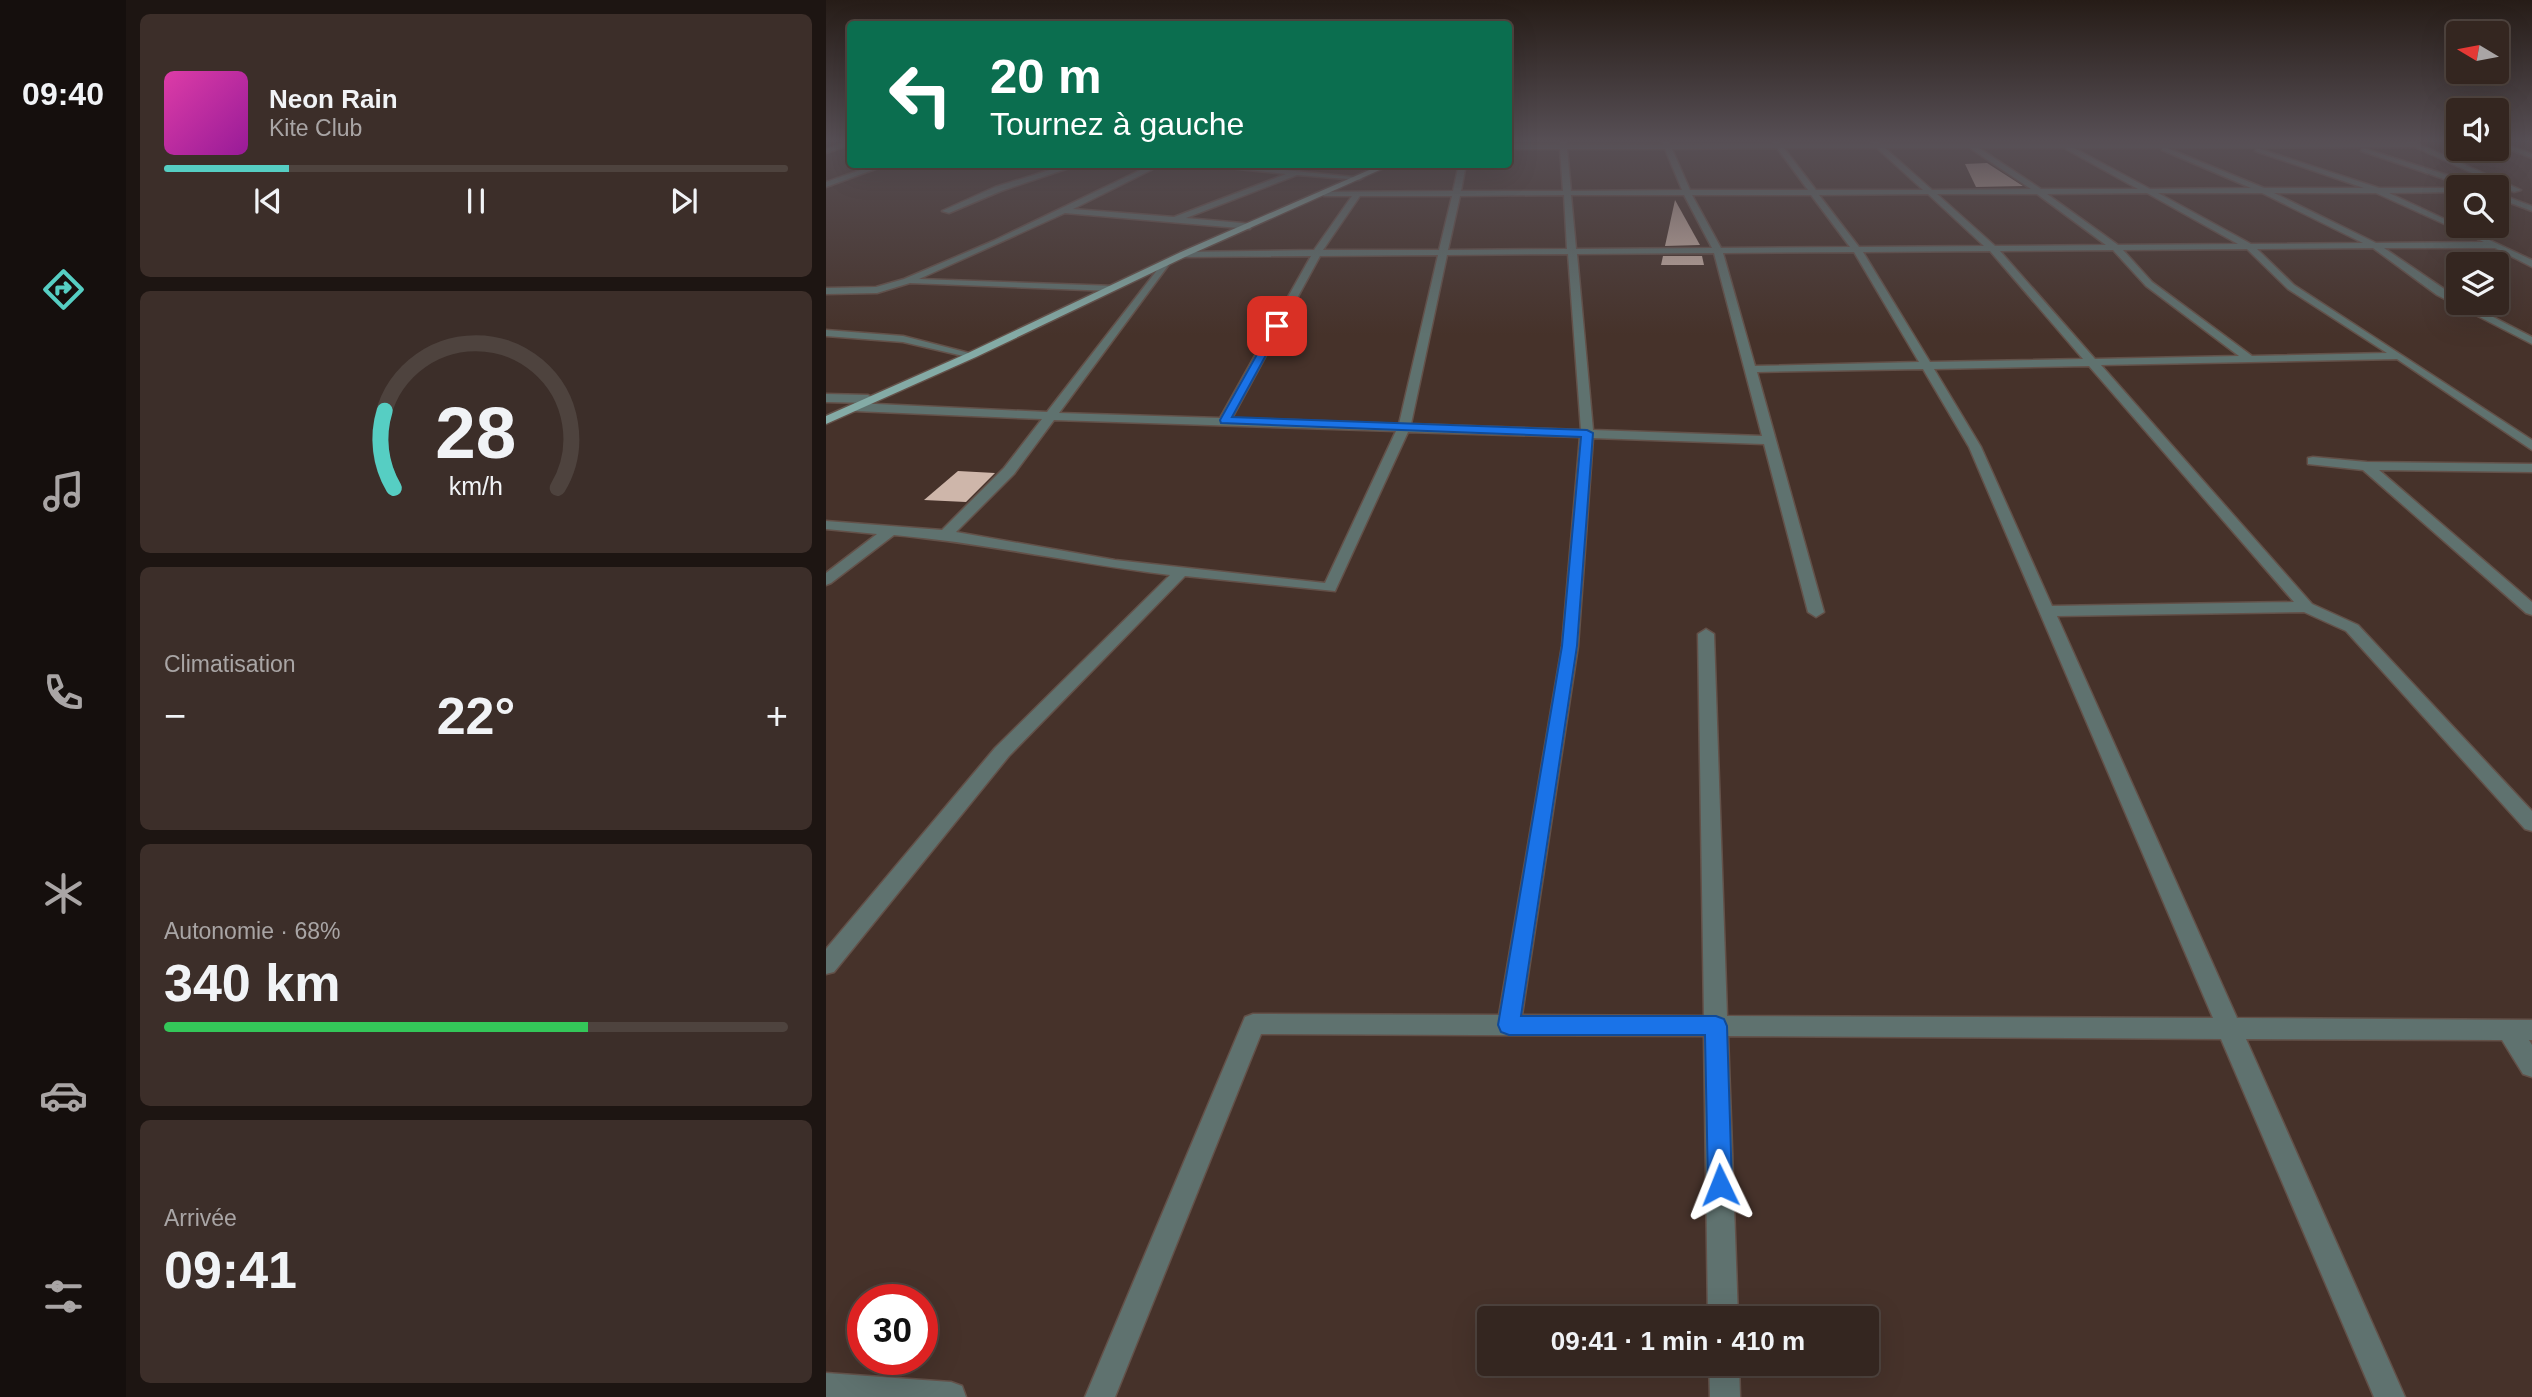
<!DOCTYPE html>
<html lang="fr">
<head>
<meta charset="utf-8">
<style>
  body { margin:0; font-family:Helvetica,sans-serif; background:#3c2e29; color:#f1f3f6; height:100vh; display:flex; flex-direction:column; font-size:26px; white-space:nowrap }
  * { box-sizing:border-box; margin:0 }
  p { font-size:23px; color:#a9a5a5 }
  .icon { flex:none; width:38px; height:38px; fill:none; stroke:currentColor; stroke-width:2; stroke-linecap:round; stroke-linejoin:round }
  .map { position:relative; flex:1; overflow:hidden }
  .drawer { display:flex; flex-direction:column; gap:14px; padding:14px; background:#1d1512; width:700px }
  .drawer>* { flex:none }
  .banner { position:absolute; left:21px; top:21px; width:665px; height:147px; border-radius:7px; box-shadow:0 7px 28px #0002,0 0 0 2px #4e433e; background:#0b6e4f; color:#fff; overflow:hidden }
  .needle { width:46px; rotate:280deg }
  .controls { position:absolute; left:1620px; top:21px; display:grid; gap:14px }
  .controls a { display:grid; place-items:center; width:63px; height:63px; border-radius:7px; background:#342620; box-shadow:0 7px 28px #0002,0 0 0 2px #4e433e; font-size:35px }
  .speed { position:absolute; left:21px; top:1284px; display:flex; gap:14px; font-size:35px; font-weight:700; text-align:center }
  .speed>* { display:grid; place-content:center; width:91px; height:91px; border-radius:50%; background:#342620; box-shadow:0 7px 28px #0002,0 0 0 2px #4e433e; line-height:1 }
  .speed .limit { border:10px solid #d22; background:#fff; color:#111 }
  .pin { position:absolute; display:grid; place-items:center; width:60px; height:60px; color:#fff; margin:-30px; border-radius:14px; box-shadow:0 4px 10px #0006 }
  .me { position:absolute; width:77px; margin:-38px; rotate:358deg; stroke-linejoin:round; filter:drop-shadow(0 0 5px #0008) }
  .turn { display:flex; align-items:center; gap:24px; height:147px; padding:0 28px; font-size:32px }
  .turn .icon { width:91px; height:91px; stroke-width:2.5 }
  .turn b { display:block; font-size:49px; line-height:60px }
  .big { font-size:52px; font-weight:800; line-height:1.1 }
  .drawer .tile { flex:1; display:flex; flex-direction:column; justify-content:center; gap:10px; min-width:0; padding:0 24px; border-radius:10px; background:#3c2e29 }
  .drawer .dial { align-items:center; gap:0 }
  .dial svg { height:182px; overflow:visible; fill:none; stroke:#4e433e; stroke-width:7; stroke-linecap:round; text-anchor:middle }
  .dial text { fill:#f1f3f6; stroke:none }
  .song { display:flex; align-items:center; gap:21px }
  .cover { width:84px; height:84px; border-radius:10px; background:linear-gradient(135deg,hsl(320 70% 55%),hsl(300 70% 35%)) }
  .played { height:7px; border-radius:4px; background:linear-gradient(90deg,#56cec3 20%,#4e433e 20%) }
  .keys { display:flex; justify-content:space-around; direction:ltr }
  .heat { display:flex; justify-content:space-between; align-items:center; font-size:38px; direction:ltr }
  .charge { height:10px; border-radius:5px; background:linear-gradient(90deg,#34c759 68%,#4e433e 0) }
  .trip { position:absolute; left:651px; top:1306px; width:402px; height:70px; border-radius:7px; background:#342620; box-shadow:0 7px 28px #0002,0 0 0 2px #4e433e; font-weight:800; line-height:70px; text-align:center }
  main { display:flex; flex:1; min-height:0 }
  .tab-bar { display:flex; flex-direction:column; width:126px; justify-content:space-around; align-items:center; background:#150f0d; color:#a9a5a5 }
  .tab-bar .icon { width:49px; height:49px }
  .tab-bar .selected { color:#56cec3 }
  .tab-bar b { font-size:32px; color:#f1f3f6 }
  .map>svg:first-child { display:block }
  .building { fill:#ceb6aa }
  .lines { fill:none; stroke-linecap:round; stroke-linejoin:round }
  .minor-casing { stroke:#635149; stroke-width:3 }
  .major-casing { stroke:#635149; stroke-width:3 }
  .minor { fill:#5f726f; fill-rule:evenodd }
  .major { fill:#84aba6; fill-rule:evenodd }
  .route { fill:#1a73e8; stroke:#114b97; stroke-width:2 }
</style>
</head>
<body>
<main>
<nav class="tab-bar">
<b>09:40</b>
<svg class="icon selected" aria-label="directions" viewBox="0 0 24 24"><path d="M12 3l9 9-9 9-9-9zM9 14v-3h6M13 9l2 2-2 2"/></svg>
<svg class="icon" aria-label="music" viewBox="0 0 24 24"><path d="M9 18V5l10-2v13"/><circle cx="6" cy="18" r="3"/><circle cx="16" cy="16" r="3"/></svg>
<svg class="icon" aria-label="phone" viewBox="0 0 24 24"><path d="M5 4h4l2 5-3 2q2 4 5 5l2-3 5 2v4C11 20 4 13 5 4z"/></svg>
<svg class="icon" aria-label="climate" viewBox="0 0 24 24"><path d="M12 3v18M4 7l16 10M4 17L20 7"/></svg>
<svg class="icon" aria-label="car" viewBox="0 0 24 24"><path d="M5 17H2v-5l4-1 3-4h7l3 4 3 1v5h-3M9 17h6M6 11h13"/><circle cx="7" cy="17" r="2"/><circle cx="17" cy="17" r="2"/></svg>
<svg class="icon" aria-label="filters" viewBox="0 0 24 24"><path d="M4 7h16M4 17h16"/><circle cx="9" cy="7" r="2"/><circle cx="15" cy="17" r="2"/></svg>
</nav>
<section class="drawer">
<div class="tile">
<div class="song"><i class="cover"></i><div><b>Neon Rain</b><p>Kite Club</p></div></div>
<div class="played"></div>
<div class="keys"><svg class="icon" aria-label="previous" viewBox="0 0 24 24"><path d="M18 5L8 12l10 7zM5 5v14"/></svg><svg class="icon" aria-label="pause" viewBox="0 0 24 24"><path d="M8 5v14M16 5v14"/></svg><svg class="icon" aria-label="next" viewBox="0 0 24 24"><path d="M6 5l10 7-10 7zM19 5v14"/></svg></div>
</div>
<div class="tile dial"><svg viewBox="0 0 100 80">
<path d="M14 69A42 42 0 1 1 86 69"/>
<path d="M14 69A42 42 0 0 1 10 35" stroke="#56cec3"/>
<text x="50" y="56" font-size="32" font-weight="700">28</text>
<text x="50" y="72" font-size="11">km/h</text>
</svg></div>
<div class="tile"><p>Climatisation</p>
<div class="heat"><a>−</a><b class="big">22°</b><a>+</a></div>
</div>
<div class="tile"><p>Autonomie · 68%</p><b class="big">340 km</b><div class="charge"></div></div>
<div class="tile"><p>Arrivée</p><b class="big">09:41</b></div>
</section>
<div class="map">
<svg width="1706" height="1397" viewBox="0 0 1706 1397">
  <rect width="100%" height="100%" fill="#46322a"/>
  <g class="building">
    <path d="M1161,163L1197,186L1150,187L1139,164Z"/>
    <path d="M849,200L874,245L839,246Z"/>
    <path d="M837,256H876L878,265H835Z"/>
    <path d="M132,471L169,473L140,502L98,500Z"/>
  </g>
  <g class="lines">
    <defs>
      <g id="minor">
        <path d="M734,140H740L741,145H838L836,140H842L844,145L948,144L945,140H951L955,144H1047L1043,140H1050L1055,144L1580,143L1579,140H1584L1695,190L1688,192L1589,147L1341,148L1438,188H1538L1429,151L1431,148L1553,188H1633V192L1563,193L1706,260V267L1669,248H1558L1633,299V303H1640L1706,337V344L1611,295L1547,248L1431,249L1468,285L1706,440V450L1571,359L1275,365L1486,604L1532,625L1706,811V831L1699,829L1520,631L1478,612L1231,616L1411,1018L1706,1020V1040H1703L1706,1045V1077L1697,1074L1676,1040L1420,1039L1579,1397H1548L1395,1039L902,1036L912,1318H882L878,1036L435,1034L289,1397H259L419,1017L427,1014L673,1015L736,646L754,437L582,432L509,591L359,576L183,756L8,972L0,974V949L169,748L344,575C251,564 160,543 68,535L5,583L0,585V573L51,534L0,529V521L116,530L178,468L216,419L29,411L23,407L29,403L221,412L339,260L344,263L233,413L394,418L485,256L358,257L354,254L355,252L488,250L526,196H498L495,192L627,191L633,164H640L635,191H737L734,149H682V145H734ZM951,148L982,190H864L846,149ZM958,148H1051L1097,190H990ZM1059,148H1144L1205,189L1106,190ZM1153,148H1238L1312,189H1215ZM1248,148H1336V150L1425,188L1324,189ZM741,149H839L856,190L745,191ZM1321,193L1412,244L1292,245L1221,194ZM1332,193H1436L1537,243L1425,244ZM1448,193H1550L1658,242L1550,243ZM1102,194L1158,246L1033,247L993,195ZM1111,194H1211L1280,245L1169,246ZM738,195L741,249L622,250L634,196ZM745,195H858L886,248L750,249ZM866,195H985L1024,247L895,248ZM534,196H626L613,250H497ZM1421,249L1462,289L1561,353L1426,356L1326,282L1297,250ZM1287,250L1320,286L1413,356L1269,359L1174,251ZM1164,251L1257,359L1104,362L1037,252ZM1028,252L1093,362L929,366L897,253ZM888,253L936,436L767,430L751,254ZM742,254L755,430L585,424L621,255ZM612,255L573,424L406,418L494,256ZM1263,366L1468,602L1226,606L1155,447L1108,369ZM1097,369L1143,447L1387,1018L901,1016L888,634L880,629L872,634L878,1016L696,1015L752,646L767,438L938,444L982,612L990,617L998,612L931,372ZM228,420L570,431L499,583L289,560L130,532L188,474Z"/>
        <path d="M24,141V145L0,153V149Z"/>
        <path d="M1682,145L1706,154V158L1680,148Z"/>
        <path d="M1537,148L1652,185L1653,187H1642L1535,151Z"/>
        <path d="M52,164H63L0,187V182Z"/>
        <path d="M243,164H255L175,191L123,213L116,211L169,187Z"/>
        <path d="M327,164H337L247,209L348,217L460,174L365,164H399L537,178L533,180L471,175L360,218L427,224L424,229L239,213L93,279L289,286L291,288L286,291L84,283L51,293L0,294V288L50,287L78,279L167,241Z"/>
        <path d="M1671,193L1706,206V211L1671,198Z"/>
        <path d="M0,330L77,336L151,355L146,358L77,342L0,336Z"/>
        <path d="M0,394L42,395L48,399L42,403L0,402Z"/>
        <path d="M1487,457L1541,462L1706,464V472L1553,470L1706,602V615L1700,613L1537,470L1482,464V458Z"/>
        <path d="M883,1363H913L914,1397H884Z"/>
        <path d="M0,1373L125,1382L136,1386L140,1397H0Z"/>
      </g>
      <path id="major" d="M557,164H567L361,256L150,357L0,424V416L142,353L355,252Z"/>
    </defs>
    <use href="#minor" class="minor-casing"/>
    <use href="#major" class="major-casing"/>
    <use href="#minor" class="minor"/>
    <use href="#major" class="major"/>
  </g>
  <linearGradient id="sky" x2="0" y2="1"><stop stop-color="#261c17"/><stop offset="0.42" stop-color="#574f55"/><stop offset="1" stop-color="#574f55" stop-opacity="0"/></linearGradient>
  <rect width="1706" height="335" fill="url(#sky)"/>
  <path class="route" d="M451,323L456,326L406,417L761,430L767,433L751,646L695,1016H890L898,1019L901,1026L906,1185L903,1193L894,1197L885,1193L882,1185L879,1035H683L675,1032L672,1025L736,646L755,437L395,423L394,420L447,326Z"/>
</svg>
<div class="controls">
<a><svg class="needle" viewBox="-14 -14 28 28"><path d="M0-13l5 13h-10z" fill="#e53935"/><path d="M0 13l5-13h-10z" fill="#a9a5a5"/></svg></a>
<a><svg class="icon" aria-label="sound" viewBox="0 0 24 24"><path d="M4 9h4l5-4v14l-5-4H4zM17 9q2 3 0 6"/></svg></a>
<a><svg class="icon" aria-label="search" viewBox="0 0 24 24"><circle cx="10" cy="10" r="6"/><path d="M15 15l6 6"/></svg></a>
<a><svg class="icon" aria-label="layers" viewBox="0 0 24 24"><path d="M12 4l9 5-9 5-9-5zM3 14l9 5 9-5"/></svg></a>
</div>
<div class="speed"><div class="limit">30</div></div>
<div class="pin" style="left:451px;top:326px;background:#d93025"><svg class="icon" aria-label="arrive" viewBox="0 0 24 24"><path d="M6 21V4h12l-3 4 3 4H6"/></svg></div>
<svg class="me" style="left:894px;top:1185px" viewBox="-20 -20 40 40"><path d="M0-17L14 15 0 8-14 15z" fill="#1a73e8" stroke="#fff" stroke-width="4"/></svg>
<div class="trip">09:41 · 1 min · 410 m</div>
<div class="banner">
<div class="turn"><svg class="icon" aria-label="left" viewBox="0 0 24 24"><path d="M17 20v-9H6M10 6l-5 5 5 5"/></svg><div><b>20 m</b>Tournez à gauche</div></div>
</div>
</div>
</main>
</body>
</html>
